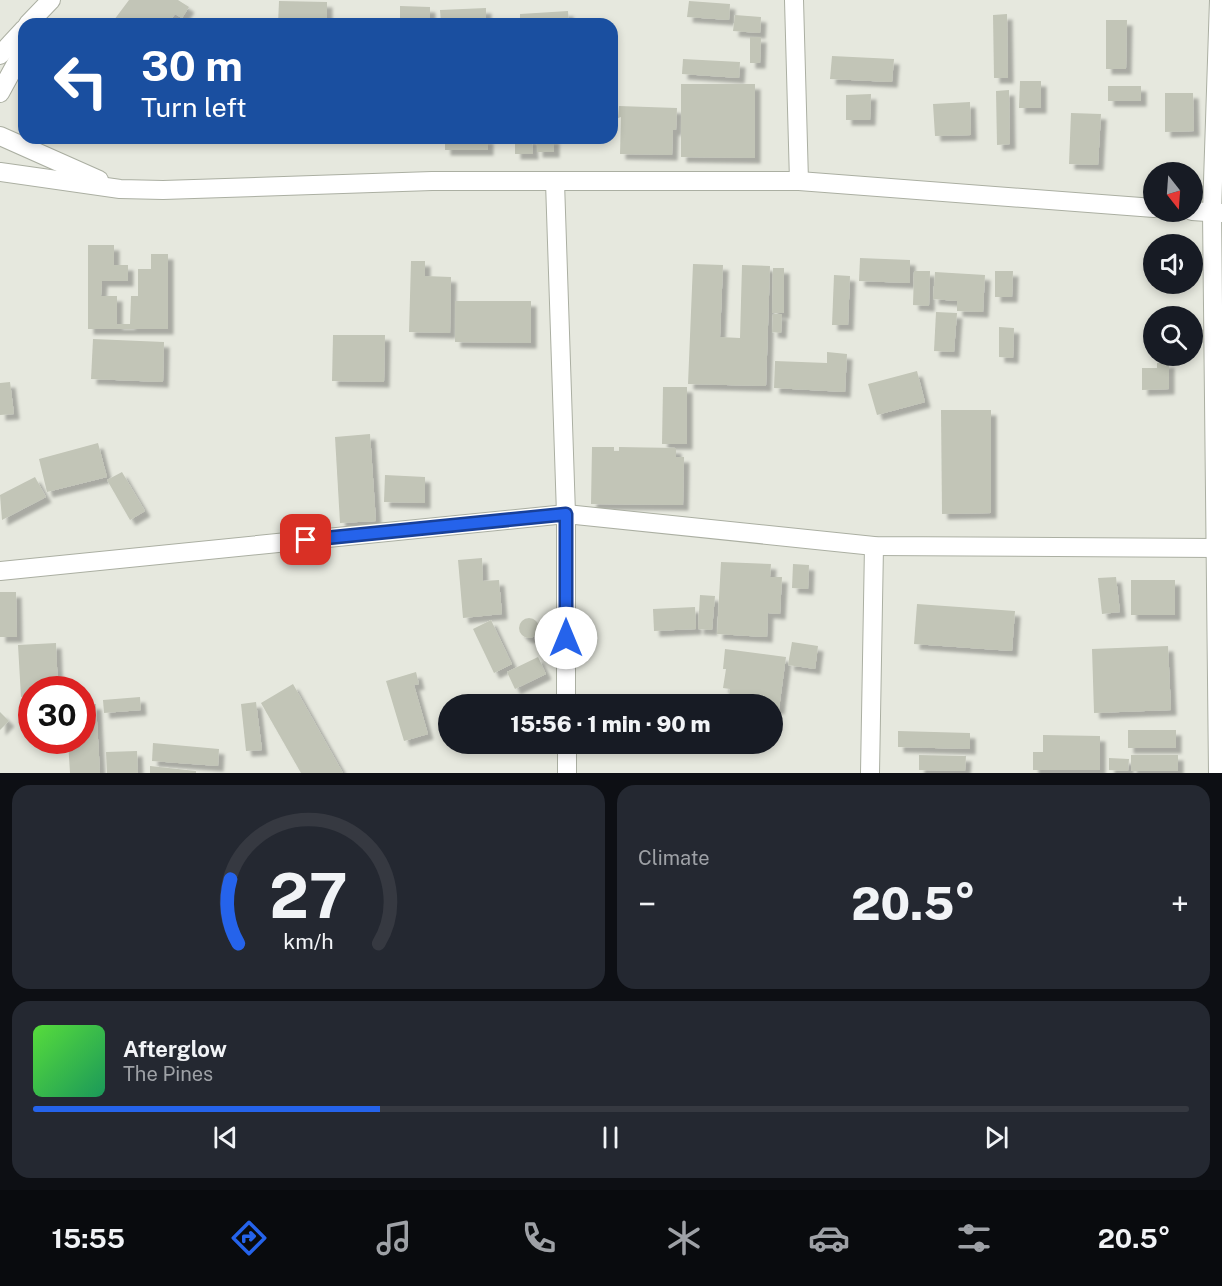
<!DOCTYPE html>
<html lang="en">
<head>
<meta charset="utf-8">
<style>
  body { margin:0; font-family:"Public Sans",sans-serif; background:#242831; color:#f1f3f6; height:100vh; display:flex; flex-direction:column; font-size:22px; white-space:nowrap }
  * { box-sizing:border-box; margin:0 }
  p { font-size:20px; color:#9ea1a6 }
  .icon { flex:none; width:33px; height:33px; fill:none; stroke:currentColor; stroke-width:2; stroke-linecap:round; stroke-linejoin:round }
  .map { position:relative; height:773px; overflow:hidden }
  .drawer { display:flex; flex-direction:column; gap:12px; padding:12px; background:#0d0f14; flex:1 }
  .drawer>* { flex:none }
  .hud { position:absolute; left:18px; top:18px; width:600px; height:126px; border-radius:18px; box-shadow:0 3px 9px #0003; background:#1a4fa0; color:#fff; overflow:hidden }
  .needle { width:39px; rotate:163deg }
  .tools { position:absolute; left:1143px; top:162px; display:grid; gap:12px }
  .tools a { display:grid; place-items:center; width:60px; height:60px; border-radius:50%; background:#171b24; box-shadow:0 3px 9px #0003; font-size:30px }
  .speed { position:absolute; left:18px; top:676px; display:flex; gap:12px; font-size:30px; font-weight:700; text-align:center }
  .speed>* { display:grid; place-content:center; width:78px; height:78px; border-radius:50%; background:#171b24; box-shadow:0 3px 9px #0003; line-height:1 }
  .speed .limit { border:9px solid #d22; background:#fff; color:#111 }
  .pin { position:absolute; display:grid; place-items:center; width:51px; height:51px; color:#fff; margin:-26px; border-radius:12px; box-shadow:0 3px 9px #0006 }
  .me { position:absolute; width:66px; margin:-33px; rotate:0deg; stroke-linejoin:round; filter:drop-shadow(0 0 4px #0008) }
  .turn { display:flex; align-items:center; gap:21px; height:126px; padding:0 24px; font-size:27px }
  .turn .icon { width:78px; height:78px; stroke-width:2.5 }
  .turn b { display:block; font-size:42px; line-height:51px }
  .big { font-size:45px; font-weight:800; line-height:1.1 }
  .drawer .tile { flex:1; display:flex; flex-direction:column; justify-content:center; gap:9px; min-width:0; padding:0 21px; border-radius:18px; background:#242831 }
  .drawer .dial { align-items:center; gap:0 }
  .dial svg { height:156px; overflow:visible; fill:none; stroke:#363941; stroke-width:7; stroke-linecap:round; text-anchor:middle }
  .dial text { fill:#f1f3f6; stroke:none }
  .song { display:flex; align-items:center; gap:18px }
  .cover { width:72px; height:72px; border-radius:9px; background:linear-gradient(135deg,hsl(110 70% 55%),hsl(150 70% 35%)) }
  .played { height:6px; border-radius:3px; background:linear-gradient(90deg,#2563eb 30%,#363941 30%) }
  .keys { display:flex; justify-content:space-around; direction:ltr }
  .heat { display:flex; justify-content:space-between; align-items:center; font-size:33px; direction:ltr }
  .drawer .tiles { flex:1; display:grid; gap:12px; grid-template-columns:1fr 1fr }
  .tile:last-child { grid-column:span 2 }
  .trip { position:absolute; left:438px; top:694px; width:345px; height:60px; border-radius:30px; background:#171b24; box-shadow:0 3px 9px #0003; font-weight:800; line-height:60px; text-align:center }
  .menu { display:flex; height:96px; justify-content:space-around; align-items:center; background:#090b0e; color:#9ea1a6 }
  .menu .icon { width:42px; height:42px }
  .menu .selected { color:#2563eb }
  .menu b { font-size:27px; color:#f1f3f6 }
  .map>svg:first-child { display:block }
  .building { fill:#c2c5b7; filter:url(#shadow) }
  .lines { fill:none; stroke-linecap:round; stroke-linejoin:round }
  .minor-casing { stroke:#abafa2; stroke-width:20 }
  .minor { stroke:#fff; stroke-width:18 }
  .route-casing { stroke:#184099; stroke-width:15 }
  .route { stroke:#2563eb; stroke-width:10 }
</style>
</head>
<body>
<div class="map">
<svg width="1222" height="773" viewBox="0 0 1222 773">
  <defs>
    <filter id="shadow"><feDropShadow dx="5.5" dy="5.5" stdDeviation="1.5" flood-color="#0004"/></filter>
  </defs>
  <rect width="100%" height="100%" fill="#e6e8de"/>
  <g class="building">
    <path d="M129,0H178L189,7L182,18L175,14L168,24H111Z"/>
    <path d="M279,1L327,2V24H278Z"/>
    <path d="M689,1L730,4L729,20L687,17Z"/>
    <path d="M400,6L430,7V24H400Z"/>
    <path d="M486,8V24H441L440,10Z"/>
    <path d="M568,11L569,24H520V14Z"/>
    <path d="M1007,14L1008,78H994L993,15Z"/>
    <path d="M735,15L761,17L760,33L733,31Z"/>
    <path d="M1106,20H1127L1126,69H1106Z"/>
    <path d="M750,37H761L760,63H750Z"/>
    <path d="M832,56L894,59L892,82L830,79Z"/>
    <path d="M683,59L740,62L739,78L682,74Z"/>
    <path d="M1020,81H1041V108H1019Z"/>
    <path d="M681,84H755V158L681,157Z"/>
    <rect x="1108" y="86" width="33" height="15"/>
    <path d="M1009,90L1010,144L997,145L996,91Z"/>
    <path d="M1165,93H1193L1194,131L1165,132Z"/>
    <path d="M871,94L870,120H846V95Z"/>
    <path d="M970,102L971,135L935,136L933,104Z"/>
    <path d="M619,106L677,108L676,130H673L672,155L620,154L621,117L618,118Z"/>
    <path d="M1071,113L1101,114L1098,165L1069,164Z"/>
    <rect x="445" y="138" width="43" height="12"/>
    <path d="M515,138H532L533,154H515Z"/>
    <rect x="537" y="138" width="17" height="14"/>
    <path d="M88,245H114V265H128V281H102L101,296H117V324H130L131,296H138V269H151V254H168V329H88Z"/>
    <path d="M860,258L910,260V283L859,281Z"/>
    <path d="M411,261H425V276L451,277L450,333L409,332Z"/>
    <path d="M693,264L723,265L720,337L740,338L742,265L770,266L766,386L688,384Z"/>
    <path d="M773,268H784V313H772Z"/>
    <path d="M914,271H930L929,306L913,305Z"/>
    <path d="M995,271H1013L1012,297H995Z"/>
    <path d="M935,272L985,275L983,312L957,311V301L933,299Z"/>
    <path d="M834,275L850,276L848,325H832Z"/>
    <path d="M455,301H531V343L455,342Z"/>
    <path d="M936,312L957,313L954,352L934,351Z"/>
    <path d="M773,314H782L781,333L772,332Z"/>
    <path d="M999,327L1014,328L1013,358L999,357Z"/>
    <path d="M333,335H385L384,382L332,381Z"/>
    <path d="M93,339L164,342L163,382L91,379Z"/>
    <path d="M827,352L847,354L845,392L774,388L775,361L827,363Z"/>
    <path d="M1169,362V389L1142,390V368H1157V363Z"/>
    <path d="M917,371L925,402L877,415L868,384Z"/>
    <path d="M10,382L14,414L0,415V383Z"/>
    <path d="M663,387H687V444H662Z"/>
    <path d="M941,410H991V513L942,514Z"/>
    <path d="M370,434L376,521L340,523L335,437Z"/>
    <path d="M98,443L107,477L47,492L39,459Z"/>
    <path d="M592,447H614V451H619V447L676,448V457H684L683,505L591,504Z"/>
    <path d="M122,472L145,511L130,520L107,480Z"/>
    <path d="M385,475L425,477V503L384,502Z"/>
    <path d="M35,477L46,497L2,520L0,495Z"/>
    <path d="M482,558L483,581L499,580L502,614L463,618L458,560Z"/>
    <path d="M721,562L771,564L770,577H782L780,614L768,613L767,637L717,634Z"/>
    <path d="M793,564L809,565L808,589L792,588Z"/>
    <path d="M1116,577L1120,612L1102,614L1098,578Z"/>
    <rect x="1131" y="580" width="44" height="35"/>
    <path d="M0,592H16L17,637H0Z"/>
    <path d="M700,595L715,596L712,630L698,629Z"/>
    <path d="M917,604L1015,611L1012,651L914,644Z"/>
    <path d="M695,607L696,629L654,631L653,609Z"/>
    <circle cx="529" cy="628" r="10"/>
    <path d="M491,620L512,664L494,673L473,629Z"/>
    <path d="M792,642L818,646L815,669L788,665Z"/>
    <path d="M56,643L58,690H32V696L21,697L18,645Z"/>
    <path d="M1168,646L1171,710L1094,713L1092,649Z"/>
    <path d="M725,649L786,657L779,709L772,708V705L728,702L730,689L723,688L726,669H723Z"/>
    <path d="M538,657L546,674L515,689L507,672Z"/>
    <path d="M416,672L419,684L414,685L428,734L404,741L386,681Z"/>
    <path d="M293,684L343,773H301L261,703Z"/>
    <path d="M140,697L141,710L104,713L103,700Z"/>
    <path d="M598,701L626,703V705H598Z"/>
    <path d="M256,702L262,750L246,751L241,704Z"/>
    <path d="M82,704H96L100,773H70L68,741H82Z"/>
    <path d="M0,712L9,721L0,730Z"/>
    <path d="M448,713V729H445L443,714Z"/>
    <rect x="1128" y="730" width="48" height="18"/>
    <path d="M898,731L970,733V749L898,747Z"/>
    <path d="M1043,735L1100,736V770H1033V752H1043Z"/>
    <path d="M153,743L219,749L218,766L152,761Z"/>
    <path d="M137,751L138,773H107L106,752Z"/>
    <path d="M919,755L966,756L965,771L919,770Z"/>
    <rect x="1131" y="755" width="47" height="16"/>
    <path d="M1109,758L1129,759L1128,771L1109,770Z"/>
    <path d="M150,766L196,771V773H150Z"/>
  </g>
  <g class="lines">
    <defs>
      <g id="minor">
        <path d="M794,0L799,181"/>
        <path d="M28,24L51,0"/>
        <path d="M0,55L24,29"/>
        <path d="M0,93L24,49"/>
        <path d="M0,136L99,180"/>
        <path d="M0,172L120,189L163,190L432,181H799L1154,208"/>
        <path d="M555,182L566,514V705"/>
        <path d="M1192,211L1222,213"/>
        <path d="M0,571L566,514L874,546L1216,548"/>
        <path d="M567,744V773"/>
        <path d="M870,773L874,546"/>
        <path d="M1218,773L1212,212L1219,0"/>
      </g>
    </defs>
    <use href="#minor" class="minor-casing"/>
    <use href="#minor" class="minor"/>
  </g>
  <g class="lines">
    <defs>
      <path id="route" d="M306,540L566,514V638"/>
    </defs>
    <use href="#route" class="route-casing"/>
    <use href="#route" class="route"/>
  </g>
</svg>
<div class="tools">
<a><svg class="needle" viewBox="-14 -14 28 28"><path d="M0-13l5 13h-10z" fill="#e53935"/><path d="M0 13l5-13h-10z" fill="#9ea1a6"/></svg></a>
<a><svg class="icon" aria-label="sound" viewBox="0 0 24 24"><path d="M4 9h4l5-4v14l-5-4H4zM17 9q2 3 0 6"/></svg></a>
<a><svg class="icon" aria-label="search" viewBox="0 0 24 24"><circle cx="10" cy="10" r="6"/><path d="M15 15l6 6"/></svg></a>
</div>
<div class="speed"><div class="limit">30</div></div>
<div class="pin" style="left:306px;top:540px;background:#d93025"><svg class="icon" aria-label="arrive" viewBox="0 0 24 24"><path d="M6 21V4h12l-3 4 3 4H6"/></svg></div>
<svg class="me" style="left:566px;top:638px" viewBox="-20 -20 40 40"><circle r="19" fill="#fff"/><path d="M0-13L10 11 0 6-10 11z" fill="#2563eb"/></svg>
<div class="trip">15:56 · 1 min · 90 m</div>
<div class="hud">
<div class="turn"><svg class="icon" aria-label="left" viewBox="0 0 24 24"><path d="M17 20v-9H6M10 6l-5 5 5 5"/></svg><div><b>30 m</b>Turn left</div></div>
</div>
</div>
<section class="drawer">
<div class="tiles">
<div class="tile dial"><svg viewBox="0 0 100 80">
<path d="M14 69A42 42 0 1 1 86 69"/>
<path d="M14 69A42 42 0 0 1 10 36" stroke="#2563eb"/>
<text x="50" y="56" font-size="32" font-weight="700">27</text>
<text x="50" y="72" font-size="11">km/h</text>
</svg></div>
<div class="tile"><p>Climate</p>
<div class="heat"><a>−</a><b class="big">20.5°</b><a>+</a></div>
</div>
<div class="tile">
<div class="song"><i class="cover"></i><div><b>Afterglow</b><p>The Pines</p></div></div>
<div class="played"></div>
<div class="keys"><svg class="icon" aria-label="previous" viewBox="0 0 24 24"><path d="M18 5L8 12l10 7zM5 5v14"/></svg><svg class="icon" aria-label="pause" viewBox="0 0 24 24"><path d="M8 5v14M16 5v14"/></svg><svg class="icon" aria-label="next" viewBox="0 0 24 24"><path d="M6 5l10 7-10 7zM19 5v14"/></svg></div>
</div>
</div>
</section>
<nav class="menu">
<b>15:55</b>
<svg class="icon selected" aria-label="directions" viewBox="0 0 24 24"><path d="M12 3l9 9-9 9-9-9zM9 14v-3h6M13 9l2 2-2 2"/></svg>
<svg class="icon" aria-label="music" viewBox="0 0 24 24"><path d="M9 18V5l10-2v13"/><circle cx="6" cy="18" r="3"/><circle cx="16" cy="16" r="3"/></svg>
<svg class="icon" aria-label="phone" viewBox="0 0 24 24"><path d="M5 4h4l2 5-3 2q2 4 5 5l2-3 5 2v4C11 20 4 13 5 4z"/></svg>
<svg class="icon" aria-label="climate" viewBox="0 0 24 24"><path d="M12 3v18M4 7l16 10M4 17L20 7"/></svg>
<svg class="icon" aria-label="car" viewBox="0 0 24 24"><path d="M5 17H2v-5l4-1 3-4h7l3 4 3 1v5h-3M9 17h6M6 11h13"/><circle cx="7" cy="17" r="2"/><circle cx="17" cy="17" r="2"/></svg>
<svg class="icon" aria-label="filters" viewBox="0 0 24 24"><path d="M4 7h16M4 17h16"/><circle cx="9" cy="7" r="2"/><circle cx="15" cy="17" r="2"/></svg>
<b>20.5°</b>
</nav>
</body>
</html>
